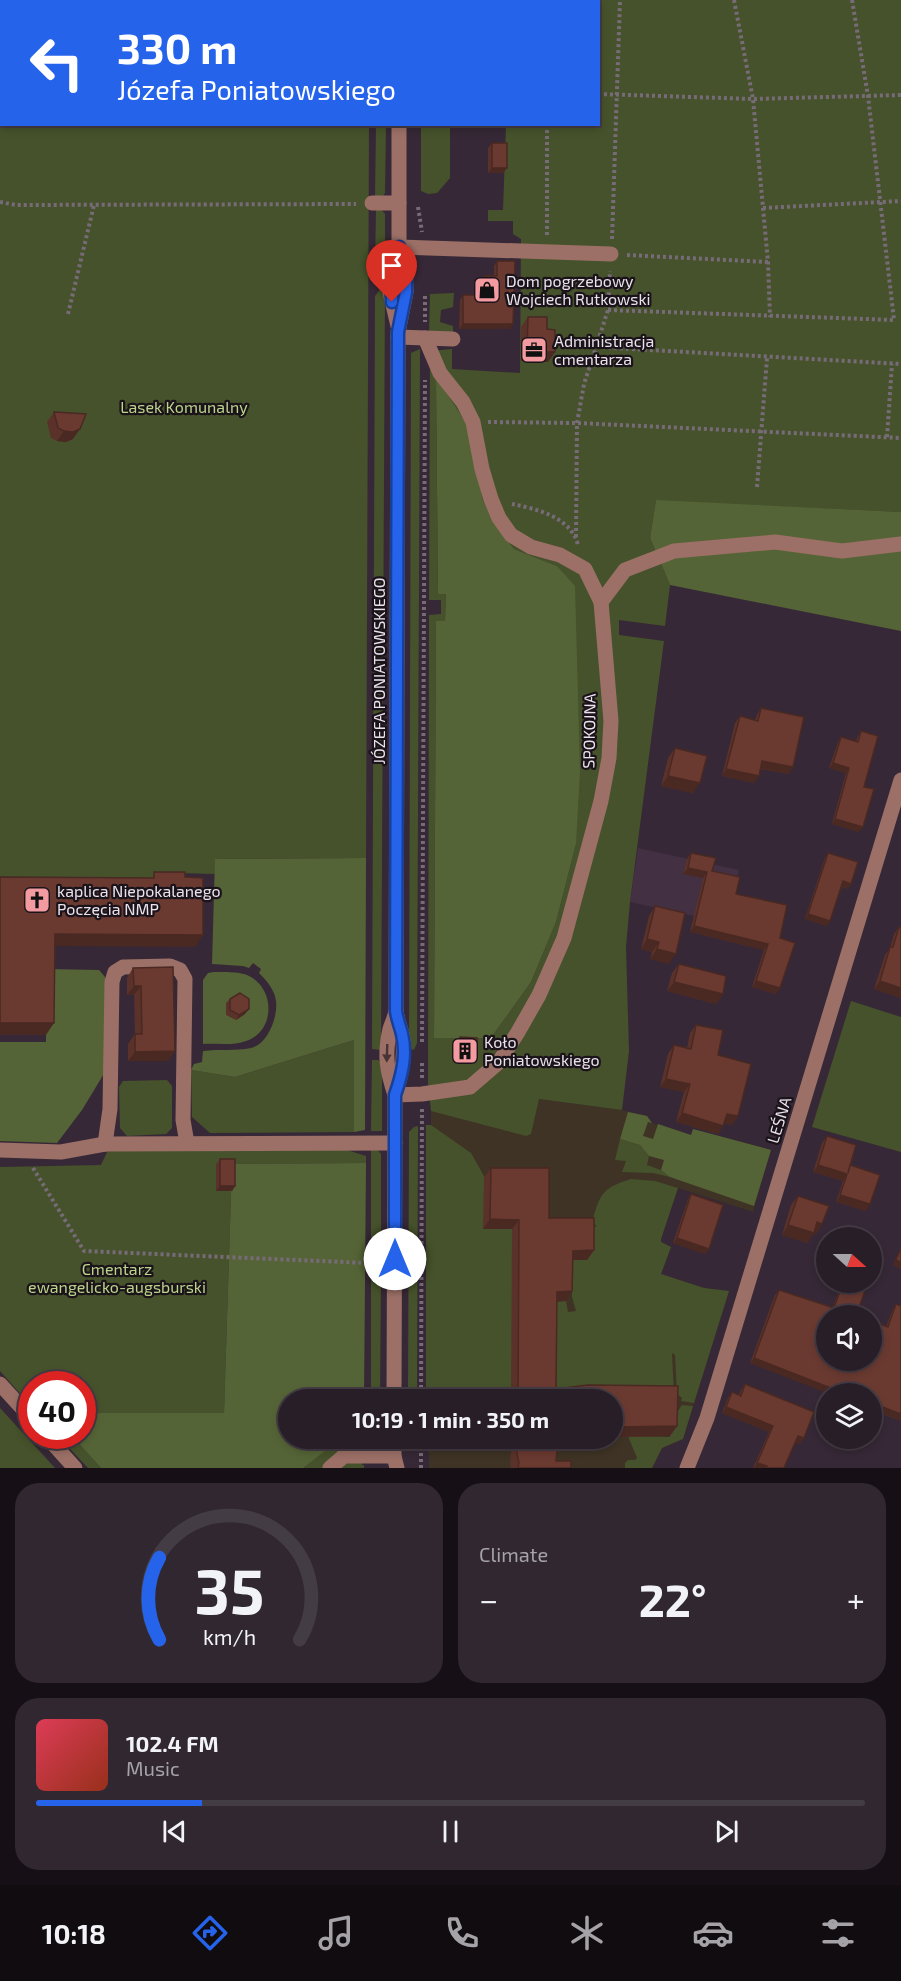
<!DOCTYPE html>
<html lang="en">
<head>
<meta charset="utf-8">
<style>
  body { margin:0; font-family:"Exo 2",sans-serif; background:#302730; color:#f1f3f6; height:100vh; display:flex; flex-direction:column; font-size:22px; white-space:nowrap }
  * { box-sizing:border-box; margin:0 }
  p { font-size:20px; color:#a5a2a8 }
  .icon { flex:none; width:33px; height:33px; fill:none; stroke:currentColor; stroke-width:2; stroke-linecap:round; stroke-linejoin:round }
  .map { position:relative; height:1468px; overflow:hidden }
  .panel { display:flex; flex-direction:column; gap:15px; padding:15px; background:#161016; flex:1 }
  .panel>* { flex:none }
  .guide { position:absolute; left:0px; top:0px; width:600px; height:126px; box-shadow:0 3px 9px #0003,0 0 0 2px #443c45; background:#2563eb; color:#fff; overflow:hidden }
  .needle { width:39px; rotate:111deg }
  .controls { position:absolute; left:816px; top:1227px; display:grid; gap:12px }
  .controls a { display:grid; place-items:center; width:66px; height:66px; border-radius:50%; background:#281e28; box-shadow:0 3px 9px #0003,0 0 0 2px #443c45; font-size:30px }
  .speed { position:absolute; left:18px; top:1371px; display:flex; gap:12px; font-size:30px; font-weight:700; text-align:center }
  .speed>* { display:grid; place-content:center; width:78px; height:78px; border-radius:50%; background:#281e28; box-shadow:0 3px 9px #0003,0 0 0 2px #443c45; line-height:1 }
  .speed .limit { border:9px solid #d22; background:#fff; color:#111 }
  .pin { position:absolute; display:grid; place-items:center; width:51px; height:51px; color:#fff; margin:-62px -26px; border-radius:50% 50% 50% 0; rotate:-45deg; box-shadow:0 0 6px #0007 }
  .pin .icon { rotate:45deg }
  .me { position:absolute; width:66px; margin:-33px; rotate:0deg; stroke-linejoin:round; filter:drop-shadow(0 0 4px #0008) }
  .turn { display:flex; align-items:center; gap:21px; height:126px; padding:0 18px; font-size:27px }
  .turn .icon { width:78px; height:78px; stroke-width:2.5 }
  .turn b { display:block; font-size:42px; line-height:51px }
  .big { font-size:45px; font-weight:700; line-height:1.1 }
  .panel .widget { flex:1; display:flex; flex-direction:column; justify-content:center; gap:9px; min-width:0; padding:0 21px; border-radius:24px; background:#302730 }
  .panel .dial { align-items:center; gap:0 }
  .dial svg { height:156px; overflow:visible; fill:none; stroke:#443c45; stroke-width:7; stroke-linecap:round; text-anchor:middle }
  .dial text { fill:#f1f3f6; stroke:none }
  .song { display:flex; align-items:center; gap:18px }
  .cover { width:72px; height:72px; border-radius:9px; background:linear-gradient(135deg,hsl(350 70% 55%),hsl(10 70% 35%)) }
  .played { height:6px; border-radius:3px; background:linear-gradient(90deg,#2563eb 20%,#443c45 20%) }
  .keys { display:flex; justify-content:space-around; direction:ltr }
  .heat { display:flex; justify-content:space-between; align-items:center; font-size:33px; direction:ltr }
  .panel .tiles { flex:1; display:grid; gap:15px; grid-template-columns:1fr 1fr }
  .widget:last-child { grid-column:span 2 }
  .trip { position:absolute; left:278px; top:1389px; width:345px; height:60px; border-radius:30px; background:#281e28; box-shadow:0 3px 9px #0003,0 0 0 2px #443c45; font-weight:700; line-height:60px; text-align:center }
  .tabs { display:flex; height:96px; justify-content:space-around; align-items:center; background:#100c10; color:#a5a2a8 }
  .tabs .icon { width:42px; height:42px }
  .tabs .on { color:#2563eb }
  .tabs b { font-size:27px; color:#f1f3f6 }
  .map>svg:first-child { display:block }
  .built { fill:#433043 }
  .education { fill:#3e3324 }
  .green { fill:#46522b; fill-rule:evenodd }
  .forest { fill:#556436 }
  .lines { fill:none; stroke-linecap:round; stroke-linejoin:round }
  .path { stroke:#786b78; stroke-width:4; stroke-dasharray:3 3; stroke-linecap:butt }
  .minor { stroke:#9c7067; stroke-width:15 }
  .wall { fill:#5b322a }
  .shaded-wall { fill:#4a2922 }
  .building { fill:#6a3a31; stroke:#4a2922; stroke-width:1.5 }
  .oneway { fill:#483435 }
  .route-casing { stroke:#184099; stroke-width:15 }
  .route { stroke:#2563eb; stroke-width:10 }
  .labels { text-anchor:middle; stroke-width:4.5; stroke-linejoin:round; paint-order:stroke }
  .poi-label { font-size:16px; fill:#ebe2eb; stroke:#1a131a; text-anchor:start }
  .park-label { font-size:16px; fill:#bcd48a; stroke:#1a131a }
  .street-label { font-size:16px; fill:#ebe2eb; stroke:#1a131a }
</style>
</head>
<body>
<div class="map">
<svg width="901" height="1468" viewBox="0 0 901 1468">
  <rect width="100%" height="100%" fill="#362836"/>
  <path class="built" d="M638,848L739,870L726,923L630,902Z"/>
  <path class="education" d="M531,1098L622,1110L647,1116L652,1123L691,1135L693,1129L771,1150L753,1212L678,1188L661,1239V1242L671,1247L661,1274L704,1288L729,1291L683,1439L662,1448L652,1468H429V1439L612,1438V1400L430,1399L431,1100Z"/>
  <g class="green">
    <path d="M0,0H370L2,2V124L369,125L366,858L215,859V874L176,873V884L0,889Z"/>
    <path d="M507,0H901V512L656,501L650,538L670,585L665,626L619,620V635L664,641L630,902L626,947L629,1051L622,1110L539,1099L531,1134L526,1136L431,1111L428,1083L429,615L441,614V600H429L430,351L452,349V369L520,373L521,239L513,234V221H488V210H503L506,125L598,124V2ZM436,379L466,423L483,500L495,524L514,549L557,566L576,844L556,922L531,982L491,1038H434L436,622L445,621L446,594H438Z"/>
    <path d="M376,125H386L385,193L383,196L375,197Z"/>
    <path d="M421,125H450V178L437,193L428,194L421,191Z"/>
    <path d="M376,209H381L385,214V269L380,270L375,267Z"/>
    <path d="M385,287L381,1050L372,1049L375,296L381,288Z"/>
    <path d="M454,293L453,307L441,310L440,322L453,326V335L429,334L430,294Z"/>
    <path d="M420,349L417,1043L414,1050L409,1048L411,353Z"/>
    <path d="M851,1001L901,1017V1152L812,1127Z"/>
    <path d="M354,1040V1132L210,1133L192,1117L191,1070L235,1077Z"/>
    <path d="M372,1060H378L382,1063V1131H371Z"/>
    <path d="M167,1080L172,1086V1128L166,1134L127,1136L120,1128L119,1087L123,1081Z"/>
    <path d="M426,1125H431L471,1153L484,1176V1229H532V1258L511,1259L513,1261L512,1399L426,1400Z"/>
    <path d="M418,1126L417,1399L408,1400L409,1132L414,1127Z"/>
    <path d="M620,1139L640,1145L649,1156L647,1165L661,1170L670,1177L653,1173L622,1172L626,1161L615,1160Z"/>
    <path d="M331,1145L366,1156V1163L232,1164L224,1413H83L82,1384H32L31,1406L0,1371V1167L101,1165L108,1150Z"/>
    <path d="M371,1149H377L381,1154V1254H371Z"/>
    <path d="M631,1179L655,1181L678,1188L661,1239V1242L671,1247L661,1274L704,1288L729,1291L694,1403L681,1401L682,1398L677,1394L675,1355L672,1353L674,1394L549,1400L550,1302L566,1301L568,1312L576,1311L572,1297V1288H559L587,1227H596V1225L592,1222C600,1194 602,1188 631,1179Z"/>
    <path d="M371,1271H381L380,1399H371Z"/>
    <path d="M682,1405L693,1406L683,1439L662,1448L652,1468H625V1463L628,1460H635L637,1458L628,1436L670,1437V1423Z"/>
    <path d="M0,1408L55,1468H0Z"/>
    <path d="M58,1436H72L101,1468H88Z"/>
    <path d="M334,1439H362V1465H364V1468H300Z"/>
    <path d="M425,1439H511V1448L430,1445L429,1453Z"/>
  </g>
  <g class="forest">
    <path d="M436,377L466,423L483,500L495,524L514,549L557,566L575,586L580,771L576,844L556,922L531,982L491,1038H434L436,621H445L446,594H438Z"/>
    <path d="M656,500L901,512V631L670,585L650,538Z"/>
    <path d="M366,858L365,1130L354,1132V1040L235,1077L191,1070L194,1064L202,1062L203,1051C219,1049 236,1051 251,1048C268,1044 278,1017 276,1001C275,990 266,980 259,973L261,969L253,963L249,968L243,966L212,964L215,859Z"/>
    <path d="M46,969L99,970L105,977V1072L82,1110L57,1143L0,1141V1042H46Z"/>
    <path d="M214,972C226,972 241,971 251,977C276,992 274,1032 246,1041C233,1046 217,1043 203,1044V980L208,973Z"/>
    <path d="M628,1112L647,1116L652,1123L648,1122L643,1136L653,1139L658,1124L691,1135L693,1129L771,1150L754,1206L670,1177L661,1170L664,1160L649,1156L640,1145L620,1139Z"/>
    <path d="M366,1163L364,1399L288,1400V1438L334,1439L327,1444L330,1447L303,1468H101L72,1436H82L83,1413H224L232,1164Z"/>
  </g>
  <g class="lines">
    <g class="path">
      <path d="M734,0L753,99L768,262L770,317"/>
      <path d="M548,2V0"/>
      <path d="M598,94L753,99L901,95"/>
      <path d="M0,202L16,205L356,204"/>
      <path d="M418,207L422,232"/>
      <path d="M763,208L901,201"/>
      <path d="M547,235V124"/>
      <path d="M612,239L620,0"/>
      <path d="M627,255L768,262"/>
      <path d="M425,296V322"/>
      <path d="M608,310L894,320L868,96L852,0"/>
      <path d="M68,314L94,205"/>
      <path d="M596,347L901,364"/>
      <path d="M488,422L577,423L901,438"/>
      <path d="M887,437L892,364"/>
      <path d="M757,487L767,358"/>
      <path d="M512,504C537,509 571,517 578,545"/>
      <path d="M576,537L577,423L584,384L608,310L610,271"/>
      <path d="M422,1042L425,380"/>
      <path d="M422,1078V1061"/>
      <path d="M33,1168L84,1251L367,1263"/>
      <path d="M421,1400L422,1109"/>
      <path d="M421,1468V1438"/>
    </g>
    <g class="minor">
      <path d="M400,2V0"/>
      <path d="M372,203H399"/>
      <path d="M399,247L611,254"/>
      <path d="M398,326L390,292L391,271L399,247V124"/>
      <path d="M398,337L453,339"/>
      <path d="M601,602L625,570L674,551L775,542L842,551L901,544"/>
      <path d="M395,1095L422,1094L470,1087L499,1062L518,1032L539,995L564,938L601,801L609,758L611,721L601,602L585,569L560,555L531,547L511,535L499,518L491,499L482,469L473,422L463,402L440,373L425,338"/>
      <path d="M395,1095C387,1071 384,1055 390,1029C392,1023 395,1017 396,1011"/>
      <path d="M105,1144L110,1109L112,982L115,972L123,967L170,966L180,970L185,979L183,1120L187,1143"/>
      <path d="M0,1150L61,1152L105,1144L395,1143"/>
      <path d="M0,1384L32,1419"/>
      <path d="M394,1400L395,1095C402,1075 406,1055 402,1034C400,1026 397,1019 396,1011L398,332L406,292L405,264L399,247"/>
      <path d="M46,1436L75,1468"/>
      <path d="M394,1438V1456L397,1468"/>
      <path d="M330,1468L344,1456H394"/>
      <path d="M687,1468L707,1418L901,780"/>
    </g>
  </g>
  <g class="wall">
    <path d="M492,143L507,168L503,173H488V148Z"/>
    <path d="M497,261L510,329H459L460,300L463,295H474V288L478,283L494,276V266Z"/>
    <path d="M528,317L548,362L521,361V327Z"/>
    <path d="M54,412L73,439L66,442L57,441L51,438L47,422Z"/>
    <path d="M761,708L793,767L788,774L760,769L754,783L722,776L735,723L740,716L755,720L757,715Z"/>
    <path d="M861,731L864,787L859,832L832,824L846,773L829,768L838,742L841,737L856,741L858,736Z"/>
    <path d="M675,748L693,793L661,786L668,758Z"/>
    <path d="M691,853L712,871L780,938V988L776,994L752,987L764,950L690,932L703,878L683,874L687,859Z"/>
    <path d="M828,853L848,889L842,887L827,926L805,919L825,858Z"/>
    <path d="M655,906L669,964L650,959L652,952L641,949L649,916Z"/>
    <path d="M899,927L901,998L874,989L885,955L890,948L894,934Z"/>
    <path d="M679,964L723,994L716,1004L667,991L672,973Z"/>
    <path d="M133,968L175,1051L168,1061H128V1044L135,1034L134,995H127V978Z"/>
    <path d="M230,999L245,1014L236,1020L226,1015V1003Z"/>
    <path d="M696,1025L718,1055L738,1116L732,1125L724,1123L718,1134L676,1122L684,1092L660,1087L668,1054L674,1045L687,1048L690,1033Z"/>
    <path d="M460,1037L477,1055L474,1060L457,1059L456,1042Z"/>
    <path d="M827,1136L850,1166L866,1211L836,1202L843,1181L813,1172L822,1143Z"/>
    <path d="M220,1159L235,1186L232,1191H216V1164Z"/>
    <path d="M491,1168H549V1218H594V1250L587,1260H573L572,1291L566,1301H557L556,1389L588,1385L678,1386L677,1426L670,1436L612,1437V1400H511L512,1229H483L484,1177Z"/>
    <path d="M691,1194L705,1254L673,1243L688,1199Z"/>
    <path d="M798,1196L822,1224L816,1234L814,1233L807,1243L782,1235L791,1205Z"/>
    <path d="M901,1247V1269L893,1265Z"/>
    <path d="M842,1282H868L856,1316L886,1327L893,1309L896,1304L901,1421L750,1363L775,1295L779,1290L833,1307Z"/>
    <path d="M745,1384L800,1444L795,1442L784,1468H753L769,1432L722,1413L728,1398L732,1392L739,1395L741,1390Z"/>
    <path d="M511,1438H558L556,1461L571,1468H511L510,1464L511,1452Z"/>
  </g>
  <g class="shaded-wall">
    <path d="M492,168H507L503,173H488Z"/>
    <path d="M463,324H513L510,329H459Z"/>
    <path d="M527,351L555,352L548,362L521,361Z"/>
    <path d="M80,429L73,439L66,442L57,441L64,431Z"/>
    <path d="M762,761L793,767L788,774L757,768Z"/>
    <path d="M833,763L849,768L846,773L829,768Z"/>
    <path d="M726,769L759,776L754,783L722,776Z"/>
    <path d="M668,776L700,783L693,793L661,786Z"/>
    <path d="M835,819L863,827L859,832L832,824Z"/>
    <path d="M688,868L707,872L703,878L683,874Z"/>
    <path d="M843,881L851,884L848,889L840,886Z"/>
    <path d="M808,914L830,921L827,926L805,919Z"/>
    <path d="M694,926L768,944L764,950L690,932Z"/>
    <path d="M55,934L203,935L195,947L46,946Z"/>
    <path d="M647,939L659,942L652,952L641,949Z"/>
    <path d="M657,949L676,954L669,964L650,959Z"/>
    <path d="M756,981L780,988L776,994L752,987Z"/>
    <path d="M880,981L901,988V998L874,989Z"/>
    <path d="M674,982L723,994L716,1004L667,991Z"/>
    <path d="M134,986H141L134,995H127Z"/>
    <path d="M249,1009L245,1014L236,1020L239,1015Z"/>
    <path d="M0,1023H54L46,1035H0Z"/>
    <path d="M175,1051L168,1061H128L135,1052Z"/>
    <path d="M460,1054L477,1055L474,1060L457,1059Z"/>
    <path d="M666,1079L690,1084L684,1092L660,1087Z"/>
    <path d="M682,1113L723,1126L718,1134L676,1122Z"/>
    <path d="M727,1114L738,1116L732,1125L721,1122Z"/>
    <path d="M818,1165L847,1174L843,1181L813,1172Z"/>
    <path d="M220,1186H235L232,1191H216Z"/>
    <path d="M840,1195L870,1204L866,1211L836,1202Z"/>
    <path d="M490,1219L519,1220L512,1229H483Z"/>
    <path d="M817,1222L822,1224L816,1234L814,1233L807,1243L782,1235L788,1225Z"/>
    <path d="M677,1238L709,1249L705,1254L673,1243Z"/>
    <path d="M594,1250L587,1260H566L573,1251Z"/>
    <path d="M896,1260L901,1262V1269L893,1265Z"/>
    <path d="M572,1291L566,1301L550,1302L557,1292Z"/>
    <path d="M754,1358L846,1394H830L750,1363Z"/>
    <path d="M872,1403L901,1414V1421L872,1409Z"/>
    <path d="M726,1407L773,1426L769,1432L722,1413Z"/>
    <path d="M677,1426L670,1436L612,1437V1427Z"/>
    <path d="M798,1436L804,1438L800,1444L793,1442Z"/>
    <path d="M757,1463L767,1466L766,1468H754Z"/>
  </g>
  <g class="building">
    <rect x="492" y="143" width="15" height="25"/>
    <path d="M497,261H515L513,324H463V295H478V283L485,276H497Z"/>
    <path d="M528,317H547V329L555,330V352L527,351Z"/>
    <path d="M54,412L86,414L80,429L73,432L64,431L58,428Z"/>
    <path d="M761,708L804,717L793,767L762,761L759,776L726,769L740,716L758,721Z"/>
    <path d="M861,731L878,736L864,787L874,789L863,827L835,819L849,768L833,763L841,737L858,742Z"/>
    <path d="M675,748L707,756L700,783L668,776Z"/>
    <path d="M691,853L716,858L712,871L740,877L736,894L787,905L780,938L795,943L780,988L756,981L768,944L694,926L707,872L688,868Z"/>
    <path d="M828,853L858,862L851,884L843,881L830,921L808,914Z"/>
    <path d="M154,872H185V877L203,878V935L55,934L54,1023H0V877L154,878Z"/>
    <path d="M655,906L685,913L676,954L657,949L659,942L647,939Z"/>
    <path d="M899,927H901V988L880,981L890,947H893Z"/>
    <path d="M679,964L726,976L723,994L674,982Z"/>
    <path d="M173,967L175,1051L135,1052V1034H142L141,986H134L133,968Z"/>
    <path d="M240,993L249,999V1009L239,1015L230,1010V999Z"/>
    <path d="M696,1025L723,1030L718,1055L751,1064L738,1116L727,1114L723,1126L682,1113L690,1084L666,1079L674,1045L691,1049Z"/>
    <path d="M460,1037L477,1038V1055L460,1054Z"/>
    <path d="M827,1136L856,1145L848,1173L850,1165L880,1175L870,1204L840,1195L847,1174L818,1165Z"/>
    <rect x="220" y="1159" width="15" height="27"/>
    <path d="M491,1168H549V1218H594V1250L573,1251L572,1291L557,1292L556,1389L588,1385L678,1386L677,1426L612,1427V1400H518L519,1220L490,1219Z"/>
    <path d="M691,1194L723,1205L709,1249L677,1238Z"/>
    <path d="M798,1196L829,1206L822,1224L817,1222L814,1233L788,1225Z"/>
    <path d="M901,1248V1262L896,1260Z"/>
    <path d="M872,1257L876,1259L872,1273Z"/>
    <path d="M843,1282H868L856,1316H826V1360H872V1321L888,1327L896,1304L901,1306V1414L872,1403V1394H846L754,1358L779,1290L834,1308Z"/>
    <path d="M745,1384L814,1412L804,1438L798,1436L784,1468H766L767,1466L757,1463L773,1426L726,1407L732,1392L741,1396Z"/>
    <path d="M518,1438H558L556,1461H571V1468H518L519,1463L517,1454Z"/>
  </g>
  <defs><path id="oneway-solid" d="M-6-.8H1V-3.2L6.5 0L1 3.2V.8H-6Z" transform="scale(1.5)"/></defs>
  <use class="oneway" href="#oneway-solid" transform="translate(387 1053) rotate(92)"/>
  <g class="lines">
    <defs>
      <path id="route" d="M392,302L391,272L399,247L406,272V292L398,332L396,1011C397,1019 400,1026 402,1034C407,1055 402,1075 395,1095V1259"/>
    </defs>
    <use href="#route" class="route-casing"/>
    <use href="#route" class="route"/>
  </g>
  <defs>
    <symbol id="shop-square" viewBox="-11 -11 22 22"><rect x="-9" y="-9" width="18" height="18" rx="4" fill="#f49aa1" stroke="#1a131a"/><path d="M-5-2.5h2.3a2.7 3.5 0 0 1 5.4 0H5L5.5 6h-11ZM-1.5-2.5h3a1.5 2.3 0 0 0-3 0Z" fill="#111"/></symbol>
    <symbol id="office-square" viewBox="-11 -11 22 22"><rect x="-9" y="-9" width="18" height="18" rx="4" fill="#f49aa1" stroke="#1a131a"/><path d="M-6-3h4V-5.5h4V-3h4V5H-6ZM-1-4.5V-3h2v-1.5ZM-6 0V1H6V0Z" fill="#111"/></symbol>
    <symbol id="church-square" viewBox="-11 -11 22 22"><rect x="-9" y="-9" width="18" height="18" rx="4" fill="#f49aa1" stroke="#1a131a"/><path d="M-1.2-6h2.4v3.5h3.3v2.4h-3.3V6h-2.4V-.1h-3.3v-2.4h3.3Z" fill="#111"/></symbol>
    <symbol id="building-square" viewBox="-11 -11 22 22"><rect x="-9" y="-9" width="18" height="18" rx="4" fill="#f49aa1" stroke="#1a131a"/><path d="M-4-6H4V6H1V3H-1V6H-4ZM-2.5-4.3h1.7v1.8h-1.7ZM.8-4.3h1.7v1.8H.8ZM-2.5-1h1.7V.8h-1.7ZM.8-1h1.7V.8H.8Z" fill="#111"/></symbol>
  </defs>
  <g fill-rule="evenodd">
    <use href="#shop-square" x="472" y="275" width="30" height="30"/>
    <use href="#office-square" x="519" y="335" width="30" height="30"/>
    <use href="#church-square" x="22" y="885" width="30" height="30"/>
    <use href="#building-square" x="450" y="1036" width="30" height="30"/>
  </g>
  <g class="labels">
    <g class="poi-label">
      <text x="506" y="287">Dom pogrzebowy<tspan x="506" dy="18">Wojciech Rutkowski</tspan></text>
      <text x="554" y="347">Administracja<tspan x="554" dy="18">cmentarza</tspan></text>
      <text x="57" y="897">kaplica Niepokalanego<tspan x="57" dy="18">Poczęcia NMP</tspan></text>
      <text x="484" y="1048">Koło<tspan x="484" dy="18">Poniatowskiego</tspan></text>
    </g>
    <g class="park-label">
      <text x="184" y="413">Lasek Komunalny</text>
      <text x="117" y="1275">Cmentarz<tspan x="117" dy="18">ewangelicko-augsburski</tspan></text>
    </g>
    <g class="street-label">
      <text transform="translate(379 671) rotate(-90)" y="6">JÓZEFA PONIATOWSKIEGO</text>
      <text transform="translate(589 731) rotate(-89)" y="6">SPOKOJNA</text>
      <text transform="translate(779 1120) rotate(-73)" y="6">LEŚNA</text>
    </g>
  </g>
</svg>
<div class="controls">
<a><svg class="needle" viewBox="-14 -14 28 28"><path d="M0-13l5 13h-10z" fill="#e53935"/><path d="M0 13l5-13h-10z" fill="#a5a2a8"/></svg></a>
<a><svg class="icon" aria-label="sound" viewBox="0 0 24 24"><path d="M4 9h4l5-4v14l-5-4H4zM17 9q2 3 0 6"/></svg></a>
<a><svg class="icon" aria-label="layers" viewBox="0 0 24 24"><path d="M12 4l9 5-9 5-9-5zM3 14l9 5 9-5"/></svg></a>
</div>
<div class="speed"><div class="limit">40</div></div>
<div class="pin" style="left:392px;top:302px;background:#d93025"><svg class="icon" aria-label="arrive" viewBox="0 0 24 24"><path d="M6 21V4h12l-3 4 3 4H6"/></svg></div>
<svg class="me" style="left:395px;top:1259px" viewBox="-20 -20 40 40"><circle r="19" fill="#fff"/><path d="M0-13L10 11 0 6-10 11z" fill="#2563eb"/></svg>
<div class="trip">10:19 · 1 min · 350 m</div>
<div class="guide">
<div class="turn"><svg class="icon" aria-label="left" viewBox="0 0 24 24"><path d="M17 20v-9H6M10 6l-5 5 5 5"/></svg><div><b>330 m</b>Józefa Poniatowskiego</div></div>
</div>
</div>
<section class="panel">
<div class="tiles">
<div class="widget dial"><svg viewBox="0 0 100 80">
<path d="M14 69A42 42 0 1 1 86 69"/>
<path d="M14 69A42 42 0 0 1 14 27" stroke="#2563eb"/>
<text x="50" y="56" font-size="32" font-weight="700">35</text>
<text x="50" y="72" font-size="11">km/h</text>
</svg></div>
<div class="widget"><p>Climate</p>
<div class="heat"><a>−</a><b class="big">22°</b><a>+</a></div>
</div>
<div class="widget">
<div class="song"><i class="cover"></i><div><b>102.4 FM</b><p>Music</p></div></div>
<div class="played"></div>
<div class="keys"><svg class="icon" aria-label="previous" viewBox="0 0 24 24"><path d="M18 5L8 12l10 7zM5 5v14"/></svg><svg class="icon" aria-label="pause" viewBox="0 0 24 24"><path d="M8 5v14M16 5v14"/></svg><svg class="icon" aria-label="next" viewBox="0 0 24 24"><path d="M6 5l10 7-10 7zM19 5v14"/></svg></div>
</div>
</div>
</section>
<nav class="tabs">
<b>10:18</b>
<svg class="icon on" aria-label="directions" viewBox="0 0 24 24"><path d="M12 3l9 9-9 9-9-9zM9 14v-3h6M13 9l2 2-2 2"/></svg>
<svg class="icon" aria-label="music" viewBox="0 0 24 24"><path d="M9 18V5l10-2v13"/><circle cx="6" cy="18" r="3"/><circle cx="16" cy="16" r="3"/></svg>
<svg class="icon" aria-label="phone" viewBox="0 0 24 24"><path d="M5 4h4l2 5-3 2q2 4 5 5l2-3 5 2v4C11 20 4 13 5 4z"/></svg>
<svg class="icon" aria-label="climate" viewBox="0 0 24 24"><path d="M12 3v18M4 7l16 10M4 17L20 7"/></svg>
<svg class="icon" aria-label="car" viewBox="0 0 24 24"><path d="M5 17H2v-5l4-1 3-4h7l3 4 3 1v5h-3M9 17h6M6 11h13"/><circle cx="7" cy="17" r="2"/><circle cx="17" cy="17" r="2"/></svg>
<svg class="icon" aria-label="filters" viewBox="0 0 24 24"><path d="M4 7h16M4 17h16"/><circle cx="9" cy="7" r="2"/><circle cx="15" cy="17" r="2"/></svg>
</nav>
</body>
</html>
